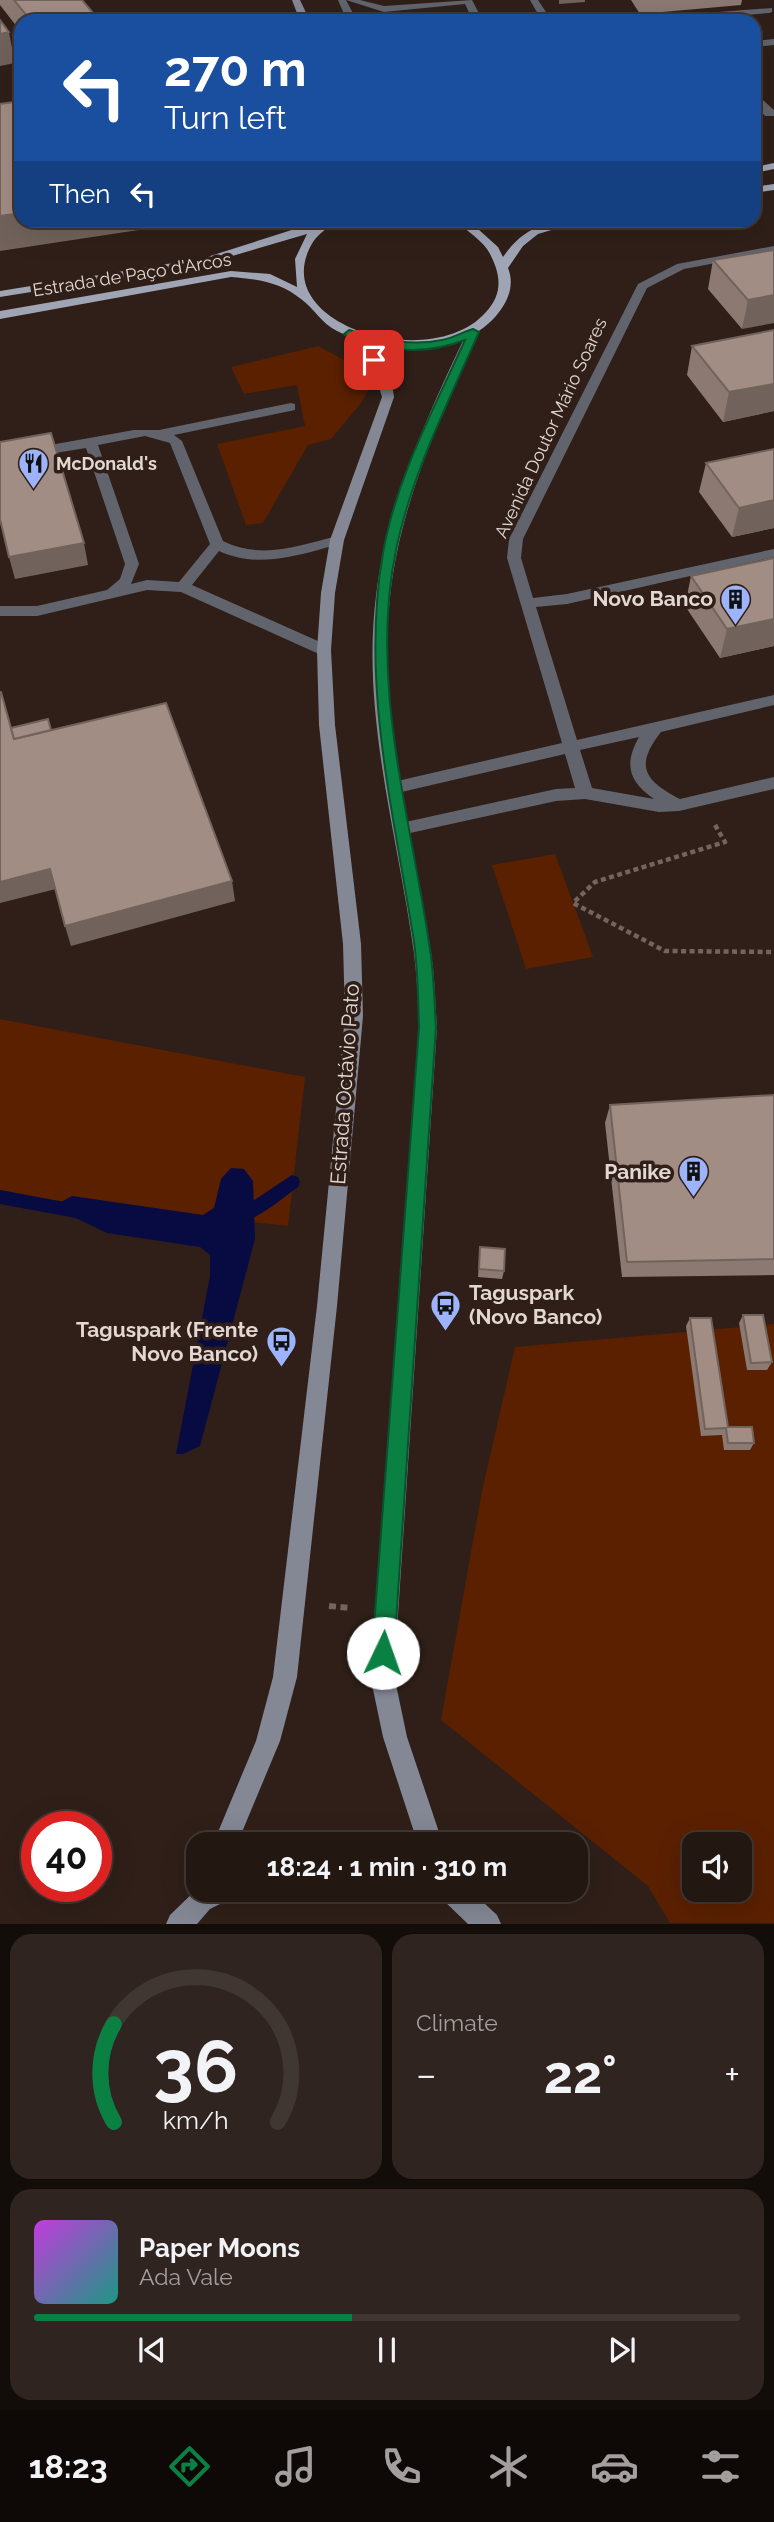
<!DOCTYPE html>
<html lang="en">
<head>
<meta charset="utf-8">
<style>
  body { margin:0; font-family:Raleway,sans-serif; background:#2f2420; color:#f1f3f6; height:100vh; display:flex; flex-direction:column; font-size:26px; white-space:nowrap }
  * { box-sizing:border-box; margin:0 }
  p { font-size:23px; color:#a39f9f }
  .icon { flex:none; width:38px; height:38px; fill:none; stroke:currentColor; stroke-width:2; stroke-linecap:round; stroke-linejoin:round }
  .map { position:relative; height:1924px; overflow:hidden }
  .side { display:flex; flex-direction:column; gap:10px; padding:10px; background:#130d0a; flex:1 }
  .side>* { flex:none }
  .top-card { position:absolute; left:14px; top:14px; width:747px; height:214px; border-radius:21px; box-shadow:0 7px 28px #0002,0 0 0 2px #403632; background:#1a4fa0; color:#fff; overflow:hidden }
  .controls { position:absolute; left:682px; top:1832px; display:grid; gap:14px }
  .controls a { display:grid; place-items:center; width:70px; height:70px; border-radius:14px; background:#231712; box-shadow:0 7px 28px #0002,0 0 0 2px #403632; font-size:35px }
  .speed { position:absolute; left:21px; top:1811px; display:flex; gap:14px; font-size:35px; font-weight:700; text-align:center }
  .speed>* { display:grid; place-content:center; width:91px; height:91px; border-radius:50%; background:#231712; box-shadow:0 7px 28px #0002,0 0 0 2px #403632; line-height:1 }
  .speed .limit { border:10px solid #d22; background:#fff; color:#111 }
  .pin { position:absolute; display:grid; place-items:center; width:60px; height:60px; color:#fff; margin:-30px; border-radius:14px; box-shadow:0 4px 10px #0006 }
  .me { position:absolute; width:77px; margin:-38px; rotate:3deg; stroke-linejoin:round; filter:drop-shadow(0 0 5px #0008) }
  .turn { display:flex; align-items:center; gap:24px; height:147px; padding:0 35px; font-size:32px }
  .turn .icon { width:91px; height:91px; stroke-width:2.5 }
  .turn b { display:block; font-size:49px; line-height:60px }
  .then { display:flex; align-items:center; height:66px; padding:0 35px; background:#0003; gap:14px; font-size:26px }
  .big { font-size:52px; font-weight:700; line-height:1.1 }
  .side .widget { flex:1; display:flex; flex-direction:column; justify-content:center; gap:10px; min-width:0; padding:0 24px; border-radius:21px; background:#2f2420 }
  .side .dial { align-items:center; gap:0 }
  .dial svg { height:182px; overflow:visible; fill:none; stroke:#403632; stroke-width:7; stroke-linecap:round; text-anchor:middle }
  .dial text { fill:#f1f3f6; stroke:none }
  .song { display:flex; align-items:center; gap:21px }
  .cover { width:84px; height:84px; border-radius:10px; background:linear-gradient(135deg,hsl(290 70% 55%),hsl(170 70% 35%)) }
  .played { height:7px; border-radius:4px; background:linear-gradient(90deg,#0b8043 45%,#403632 45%) }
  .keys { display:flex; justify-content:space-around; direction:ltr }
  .heat { display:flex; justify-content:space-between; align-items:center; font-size:38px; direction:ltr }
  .side .tiles { flex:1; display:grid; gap:10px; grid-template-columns:1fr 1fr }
  .widget:last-child { grid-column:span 2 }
  .trip { position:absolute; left:186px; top:1832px; width:402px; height:70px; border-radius:21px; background:#231712; box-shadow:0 7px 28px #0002,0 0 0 2px #403632; font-weight:700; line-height:70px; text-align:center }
  .tab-bar { display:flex; height:112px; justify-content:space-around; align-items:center; background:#0e0907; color:#a39f9f }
  .tab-bar .icon { width:49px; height:49px }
  .tab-bar .active { color:#0b8043 }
  .tab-bar b { font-size:32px; color:#f1f3f6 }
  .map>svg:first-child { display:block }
  .green { fill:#5a2000; fill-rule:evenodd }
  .water { fill:#080b41 }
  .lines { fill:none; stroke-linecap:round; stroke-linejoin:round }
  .stream { fill:#080b41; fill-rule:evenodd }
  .path-far1 { stroke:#73645e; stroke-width:4.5; stroke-dasharray:5 3.5; stroke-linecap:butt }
  .path { stroke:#73645e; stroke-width:6; stroke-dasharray:7 4.5; stroke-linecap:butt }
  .lane { fill:#61646c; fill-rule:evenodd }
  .street { fill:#61646c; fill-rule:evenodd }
  .secondary { fill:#848895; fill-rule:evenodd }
  .primary { fill:#9fa5b5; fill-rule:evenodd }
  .wall { fill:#8b7972 }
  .shaded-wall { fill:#71635c }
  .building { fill:#a28d84; stroke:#71635c; stroke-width:2 }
  .route { fill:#0b8043; stroke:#07532c; stroke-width:2 }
  .labels { text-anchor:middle; stroke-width:7; stroke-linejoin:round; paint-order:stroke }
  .far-street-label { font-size:18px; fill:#e3d7d2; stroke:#2f1f18 }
  .far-poi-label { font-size:18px; font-weight:bold; fill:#e3d7d2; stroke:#2f1f18; text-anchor:start }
  .poi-label { font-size:21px; font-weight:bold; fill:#e3d7d2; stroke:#2f1f18; text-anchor:end }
  .street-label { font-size:21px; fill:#e3d7d2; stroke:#2f1f18 }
</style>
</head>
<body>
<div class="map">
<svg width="774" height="1924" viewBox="0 0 774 1924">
  <rect width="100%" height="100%" fill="#2f1f18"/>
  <g class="green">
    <path d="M318,346L361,369L370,387L361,403L331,439L308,445L263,523L246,525L217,444L305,426L297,385L244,394L231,367Z"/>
    <path d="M555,854L593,957L526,969L492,865Z"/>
    <path d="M0,1019L305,1077L288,1226L0,1195Z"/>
    <path d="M774,1324V1923H670L648,1886L441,1720L482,1491L515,1347ZM695,1844H740V1890H695Z"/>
  </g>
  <path class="water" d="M231,1168L244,1169L253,1181L255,1239L200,1446L183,1454H176L210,1276V1255L200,1247L107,1233L63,1212L61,1202L72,1196L203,1215L214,1208L221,1179Z"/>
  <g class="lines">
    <g class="stream">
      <path d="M292,1175L298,1177L300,1182L298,1187C283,1197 250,1228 232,1221L230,1216L232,1211L244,1207Z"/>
      <path d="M0,1190L81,1205L87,1207L89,1212L87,1217L81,1219L0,1204Z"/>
    </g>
    <path class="path-far1" d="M715,825L725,842L595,882L573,903L665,951L774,952"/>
    <path class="path" d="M329,1606L351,1608"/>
    <g class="lane">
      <path d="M346,0H360L384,6L472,0L483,21H473L465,4L384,12Z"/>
      <path d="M530,0H538L552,21H542Z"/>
      <path d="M772,8V12L769,13L672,21H635L640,18Z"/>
      <path d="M774,39V45L754,47V41Z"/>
      <path d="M754,92L774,110V116H765L754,102Z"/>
      <path d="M774,246V252L684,269L647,288L523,539L521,558L533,598L567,594L774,549V557L567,604L536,607L577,740L774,695V705L661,732C635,765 643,780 680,799L774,777V789L679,811L659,812L585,799L556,801L401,835L395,833L393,829L401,823L556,789L575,788L565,754L393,794L385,788L393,782L562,743L507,558L509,539L638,284L677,264ZM639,737C624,764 628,781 654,799L592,788L580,750Z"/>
      <path d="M291,403L295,404V410L174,435L182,441L223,541C261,560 298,546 337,536L344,540C338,546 327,547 318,550C285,559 251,566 219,551L192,585L329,646V654H319L181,592L147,590L37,616H0V606H37L107,590L120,579L125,564L86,448L0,462V454L134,430H159ZM145,436L170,443L210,544L179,582L147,580L131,584L139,564L98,445Z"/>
    </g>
    <path class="street" d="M338,0H346L357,21H347Z"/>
    <g class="secondary">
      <path d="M292,0H300L310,21H300Z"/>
      <path d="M473,328L479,332C440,417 400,503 390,597C377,716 414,836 431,953C435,978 435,1002 437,1027L394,1675L407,1737L443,1844H418L383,1737L370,1675L419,1027C418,1002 417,978 414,953C398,836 361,715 376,596C387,502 427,417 467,332Z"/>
      <path d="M350,329L354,330C372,351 391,369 394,397L344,540L335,593L331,650L335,725L361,944L363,1016L337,1306L297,1677L280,1741L237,1844H213L256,1741L273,1677L317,1306L345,1016L343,944L319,725L317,650L321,593L330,540L382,397L374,370L344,333Z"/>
      <path d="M198,1888L234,1890L230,1899L210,1909L197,1924H166L170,1915Z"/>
      <path d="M438,1890H470L497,1915L501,1924H468L442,1899Z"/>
    </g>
    <g class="primary">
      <path d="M774,163V169L754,173V167Z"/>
      <path d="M774,184V190L754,193V187Z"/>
      <path d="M323,220H336C328,228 319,233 313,242C263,324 431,375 486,312C503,294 501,275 490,254C484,241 466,231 456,220H468L498,247L503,257C524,226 549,220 585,220L538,234L523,246L508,268C515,285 508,302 496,316C458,359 384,355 337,331C321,323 314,308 301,299C280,282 257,279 231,277L0,319V311L231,271L270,274L297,287L295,259L307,234L205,264L0,297V291L204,258Z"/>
    </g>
  </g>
  <g class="wall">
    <path d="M0,0H82L100,21H21V32L0,5Z"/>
    <path d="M631,0H742L741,5L640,14Z"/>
    <path d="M774,250L742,329L708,289L713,260Z"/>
    <path d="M774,330V411L723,422L687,375L692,346Z"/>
    <path d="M774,449V528L732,537L699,492L706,463Z"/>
    <path d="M774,558V646L720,658L685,606L691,576Z"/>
    <path d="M774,1095V1275L622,1277L605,1123L610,1105Z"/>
    <path d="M480,1247L504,1271L502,1279L478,1277Z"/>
    <path d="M743,1315L772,1362L767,1370H747L739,1323Z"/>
    <path d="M690,1318L728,1427L754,1443L750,1450H724L722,1435L701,1436L686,1326Z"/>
  </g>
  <g class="shaded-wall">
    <path d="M559,0H585V2L559,4Z"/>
    <path d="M9,32L15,63L0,66V34Z"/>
    <path d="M21,213V220H151L152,228L0,251V216Z"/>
    <path d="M774,295V323L742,329L748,300Z"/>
    <path d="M774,384V411L723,422L729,392Z"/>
    <path d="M774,500V528L732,537L739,508Z"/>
    <path d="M84,543L88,565L15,579L9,557Z"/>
    <path d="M774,619V646L720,658L727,629Z"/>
    <path d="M50,869L56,889L0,903V882Z"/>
    <path d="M232,881L235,901L71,946L65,926Z"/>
  </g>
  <g class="building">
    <path d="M14,0H82L100,21H31Z"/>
    <path d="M0,20L9,32L0,34Z"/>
    <path d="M21,101V213L0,216V104Z"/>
    <path d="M774,250V295L748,300L713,260Z"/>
    <path d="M774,330V384L729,392L692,346Z"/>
    <path d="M51,433L84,543L9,557L0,519V442Z"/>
    <path d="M774,449V500L739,508L706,463Z"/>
    <path d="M774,558V619L727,629L691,576Z"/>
    <path d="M0,692H1L14,739L166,703L232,881L65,926L50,869L0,882Z"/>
    <path d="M48,719L51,730L14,739L11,728Z"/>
    <path d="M774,1095V1259L627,1262L610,1105Z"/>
    <path d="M480,1247L505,1249L504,1271L479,1269Z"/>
    <path d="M743,1315H763L772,1362L751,1363Z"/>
    <path d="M690,1318H711L728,1427H752L754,1443H728L726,1428L705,1429Z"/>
  </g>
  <path class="route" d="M473,329L479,332C448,403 412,473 396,550C369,681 410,814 429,943C434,970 434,999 436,1027L394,1653L390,1661L383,1664L375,1661L372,1653L419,1027C418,999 418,970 414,942C394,813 360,684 383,553C396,478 434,409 465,340C431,353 397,353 363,342L380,360L374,363L344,334L349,330C382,339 408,347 442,340C453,338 463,332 473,329Z"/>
  <defs>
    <symbol id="restaurant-pin" viewBox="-11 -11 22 30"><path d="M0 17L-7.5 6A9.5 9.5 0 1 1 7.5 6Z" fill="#9db4fd" stroke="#2f1f18"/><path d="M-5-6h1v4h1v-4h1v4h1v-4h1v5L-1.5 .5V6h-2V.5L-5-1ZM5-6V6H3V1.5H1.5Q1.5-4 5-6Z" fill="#111"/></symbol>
    <symbol id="building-pin" viewBox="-11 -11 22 30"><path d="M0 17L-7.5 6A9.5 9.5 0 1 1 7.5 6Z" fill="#9db4fd" stroke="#2f1f18"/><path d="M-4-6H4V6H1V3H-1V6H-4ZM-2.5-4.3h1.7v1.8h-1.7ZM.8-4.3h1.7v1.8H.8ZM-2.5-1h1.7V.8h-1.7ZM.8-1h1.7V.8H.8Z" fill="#111"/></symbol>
    <symbol id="bus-pin" viewBox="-11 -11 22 30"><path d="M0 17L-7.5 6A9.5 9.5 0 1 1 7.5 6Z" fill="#9db4fd" stroke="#2f1f18"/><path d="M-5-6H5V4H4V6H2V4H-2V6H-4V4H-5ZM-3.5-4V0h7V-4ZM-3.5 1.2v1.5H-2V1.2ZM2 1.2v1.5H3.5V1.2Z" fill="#111"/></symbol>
  </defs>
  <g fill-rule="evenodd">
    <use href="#restaurant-pin" x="16" y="446" width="35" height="47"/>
    <use href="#building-pin" x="718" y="582" width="35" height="47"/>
    <use href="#building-pin" x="676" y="1154" width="35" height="47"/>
    <use href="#bus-pin" x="428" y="1288" width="35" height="47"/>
    <use href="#bus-pin" x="264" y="1324" width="35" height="47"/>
  </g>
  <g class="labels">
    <g class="far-street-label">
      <text transform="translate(132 275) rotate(-9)" y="6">Estrada de Paço d'Arcos</text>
      <text transform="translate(551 428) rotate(-65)" y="6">Avenida Doutor Mário Soares</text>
    </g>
    <g class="far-poi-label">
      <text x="56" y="470">McDonald's</text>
    </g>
    <g class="poi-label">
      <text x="713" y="606">Novo Banco</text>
      <text x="671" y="1179">Panike</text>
      <text x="469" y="1300" text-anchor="start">Taguspark<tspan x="469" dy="24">(Novo Banco)</tspan></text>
      <text x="258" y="1337">Taguspark (Frente<tspan x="258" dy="24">Novo Banco)</tspan></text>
    </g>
    <g class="street-label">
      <text transform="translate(345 1084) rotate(-86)" y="7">Estrada Octávio Pato</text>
    </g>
  </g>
</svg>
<div class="controls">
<a><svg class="icon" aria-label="sound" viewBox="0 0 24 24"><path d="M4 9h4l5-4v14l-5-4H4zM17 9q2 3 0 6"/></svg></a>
</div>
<div class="speed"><div class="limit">40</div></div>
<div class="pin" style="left:374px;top:360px;background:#d93025"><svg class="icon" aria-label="arrive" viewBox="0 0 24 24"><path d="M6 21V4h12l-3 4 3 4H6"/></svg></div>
<svg class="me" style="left:383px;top:1653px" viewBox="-20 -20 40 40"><circle r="19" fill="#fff"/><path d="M0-13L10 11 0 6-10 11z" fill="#0b8043"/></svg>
<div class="trip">18:24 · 1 min · 310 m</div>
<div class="top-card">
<div class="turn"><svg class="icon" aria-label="left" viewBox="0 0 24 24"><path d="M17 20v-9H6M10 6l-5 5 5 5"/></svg><div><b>270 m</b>Turn left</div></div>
<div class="then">Then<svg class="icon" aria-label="left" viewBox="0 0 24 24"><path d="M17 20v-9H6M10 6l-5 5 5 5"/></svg></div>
</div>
</div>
<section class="side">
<div class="tiles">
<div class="widget dial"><svg viewBox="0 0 100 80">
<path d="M14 69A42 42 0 1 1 86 69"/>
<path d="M14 69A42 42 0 0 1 14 26" stroke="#0b8043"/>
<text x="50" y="56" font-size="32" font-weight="700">36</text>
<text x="50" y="72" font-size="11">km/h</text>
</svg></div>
<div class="widget"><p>Climate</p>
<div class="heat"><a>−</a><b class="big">22°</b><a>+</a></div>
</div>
<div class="widget">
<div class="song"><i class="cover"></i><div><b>Paper Moons</b><p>Ada Vale</p></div></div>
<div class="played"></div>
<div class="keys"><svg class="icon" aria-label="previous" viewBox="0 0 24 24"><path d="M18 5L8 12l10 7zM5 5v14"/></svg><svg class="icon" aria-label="pause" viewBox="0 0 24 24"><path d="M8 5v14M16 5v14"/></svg><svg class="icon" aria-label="next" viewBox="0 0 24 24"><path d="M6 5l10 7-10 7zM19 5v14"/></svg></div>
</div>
</div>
</section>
<nav class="tab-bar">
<b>18:23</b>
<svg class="icon active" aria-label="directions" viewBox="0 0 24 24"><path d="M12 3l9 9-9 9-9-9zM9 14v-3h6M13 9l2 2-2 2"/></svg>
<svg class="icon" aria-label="music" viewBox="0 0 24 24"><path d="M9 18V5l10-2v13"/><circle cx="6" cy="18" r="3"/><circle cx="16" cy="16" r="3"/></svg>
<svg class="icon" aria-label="phone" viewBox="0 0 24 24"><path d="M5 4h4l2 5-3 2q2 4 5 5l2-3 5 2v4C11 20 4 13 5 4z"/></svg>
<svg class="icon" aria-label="climate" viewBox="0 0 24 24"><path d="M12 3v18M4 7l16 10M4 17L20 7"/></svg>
<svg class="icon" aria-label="car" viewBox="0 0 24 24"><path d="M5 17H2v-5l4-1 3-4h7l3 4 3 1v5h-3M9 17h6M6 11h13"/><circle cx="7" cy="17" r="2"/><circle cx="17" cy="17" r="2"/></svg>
<svg class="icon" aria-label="filters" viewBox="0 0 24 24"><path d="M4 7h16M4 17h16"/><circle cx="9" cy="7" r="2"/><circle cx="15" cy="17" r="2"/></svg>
</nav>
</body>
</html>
